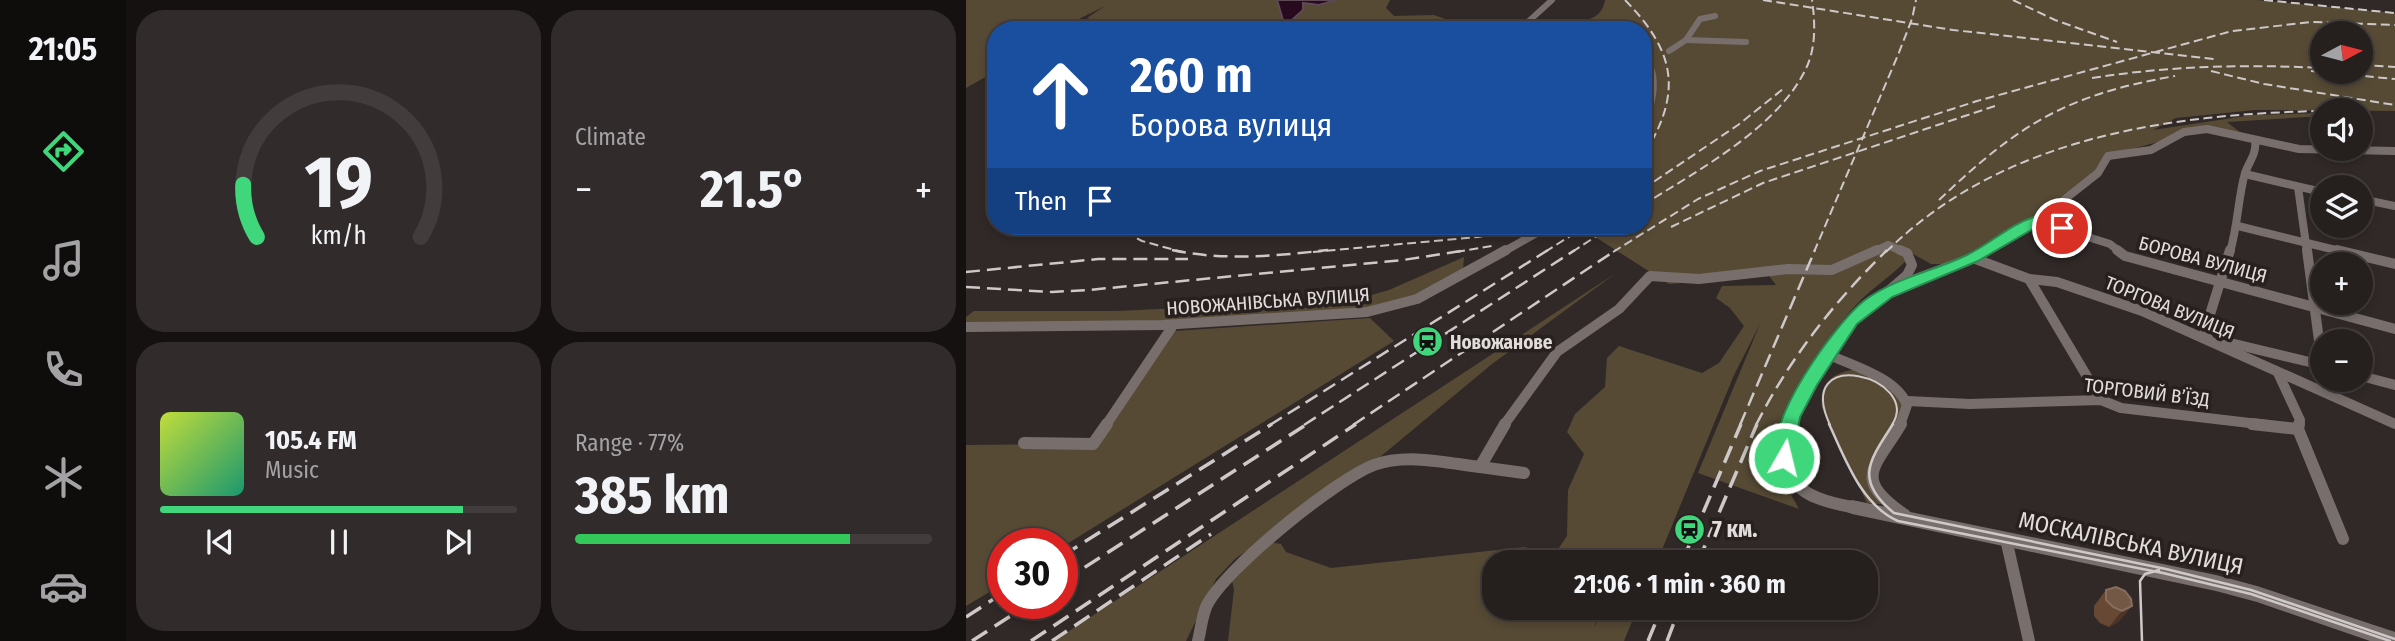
<!DOCTYPE html>
<html lang="en">
<head>
<meta charset="utf-8">
<style>
  body { margin:0; font-family:"Fira Sans Condensed",sans-serif; background:#312c2b; color:#f1f3f6; height:100vh; display:flex; flex-direction:column; font-size:26px; white-space:nowrap }
  * { box-sizing:border-box; margin:0 }
  p { font-size:23px; color:#a3a2a4 }
  .icon { flex:none; width:38px; height:38px; fill:none; stroke:currentColor; stroke-width:2; stroke-linecap:round; stroke-linejoin:round }
  .map { position:relative; flex:1; overflow:hidden }
  .panel { display:flex; flex-direction:column; gap:10px; padding:10px; background:#141110; width:840px }
  .panel>* { flex:none }
  .banner { position:absolute; left:21px; top:21px; width:665px; height:214px; border-radius:28px; box-shadow:0 4px 10px #0003,0 0 0 2px #423d3c; background:#1a4fa0; color:#fff; overflow:hidden }
  .needle { width:46px; rotate:83deg }
  .buttons { position:absolute; left:1344px; top:21px; display:grid; gap:14px }
  .buttons a { display:grid; place-items:center; width:63px; height:63px; border-radius:50%; background:#251f1e; box-shadow:0 4px 10px #0003,0 0 0 2px #423d3c; font-size:35px }
  .speed { position:absolute; left:21px; top:528px; display:flex; gap:14px; font-size:35px; font-weight:700; text-align:center }
  .speed>* { display:grid; place-content:center; width:91px; height:91px; border-radius:50%; background:#251f1e; box-shadow:0 4px 10px #0003,0 0 0 2px #423d3c; line-height:1 }
  .speed .limit { border:10px solid #d22; background:#fff; color:#111 }
  .pin { position:absolute; display:grid; place-items:center; width:60px; height:60px; color:#fff; margin:-30px; border:4px solid #fff; border-radius:50%; box-shadow:0 2px 7px #0007 }
  .me { position:absolute; width:77px; margin:-38px; rotate:8deg; stroke-linejoin:round; filter:drop-shadow(0 0 5px #0008) }
  .turn { display:flex; align-items:center; gap:24px; height:147px; padding:0 28px; font-size:32px }
  .turn .icon { width:91px; height:91px; stroke-width:2.5 }
  .turn b { display:block; font-size:49px; line-height:60px }
  .then { display:flex; align-items:center; height:66px; padding:0 28px; background:#0003; gap:14px; font-size:26px }
  .big { font-size:52px; font-weight:700; line-height:1.1 }
  .panel .tile { flex:1; display:flex; flex-direction:column; justify-content:center; gap:10px; min-width:0; padding:0 24px; border-radius:28px; background:#312c2b }
  .panel .dial { align-items:center; gap:0 }
  .dial svg { height:182px; overflow:visible; fill:none; stroke:#423d3c; stroke-width:7; stroke-linecap:round; text-anchor:middle }
  .dial text { fill:#f1f3f6; stroke:none }
  .song { display:flex; align-items:center; gap:21px }
  .cover { width:84px; height:84px; border-radius:10px; background:linear-gradient(135deg,hsl(70 70% 55%),hsl(160 70% 35%)) }
  .played { height:7px; border-radius:4px; background:linear-gradient(90deg,#40d77c 85%,#423d3c 85%) }
  .keys { display:flex; justify-content:space-around; direction:ltr }
  .heat { display:flex; justify-content:space-between; align-items:center; font-size:38px; direction:ltr }
  .charge { height:10px; border-radius:5px; background:linear-gradient(90deg,#34c759 77%,#423d3c 0) }
  .panel .tiles { flex:1; display:grid; gap:10px; grid-template-columns:repeat(2,1fr) }
  .trip { position:absolute; left:516px; top:550px; width:396px; height:70px; border-radius:28px; background:#251f1e; box-shadow:0 4px 10px #0003,0 0 0 2px #423d3c; font-weight:700; line-height:70px; text-align:center }
  main { display:flex; flex:1; min-height:0 }
  .tab-bar { display:flex; flex-direction:column; width:126px; justify-content:space-around; align-items:center; background:#0f0c0c; color:#a3a2a4 }
  .tab-bar .icon { width:49px; height:49px }
  .tab-bar .current { color:#40d77c }
  .tab-bar b { font-size:32px; color:#f1f3f6 }
  .map>svg:first-child { display:block }
  .green { fill:#564a35; fill-rule:evenodd }
  .water { fill:#270a1d; stroke:#5f4956; stroke-width:2 }
  .lines { fill:none; stroke-linecap:round; stroke-linejoin:round }
  .minor-far3 { stroke:#786f6d; stroke-width:6 }
  .minor-far2 { stroke:#786f6d; stroke-width:8 }
  .minor-far1 { stroke:#786f6d; stroke-width:10 }
  .minor { stroke:#786f6d; stroke-width:12 }
  .tertiary { fill:#786f6d; fill-rule:evenodd }
  .tram-far1 { stroke:#cec9c8; stroke-width:2 }
  .tram { stroke:#cec9c8; stroke-width:2.5 }
  .rail-far2 { stroke:#cec9c8; stroke-width:2; stroke-dasharray:9 4.5; stroke-linecap:butt }
  .rail-far1 { stroke:#cec9c8; stroke-width:2.5; stroke-dasharray:14 7; stroke-linecap:butt }
  .rail { stroke:#cec9c8; stroke-width:3.5; stroke-dasharray:18 9; stroke-linecap:butt }
  .wall { fill:#674834 }
  .shaded-wall { fill:#4c3527 }
  .building { fill:#745846; stroke:#866d5d; stroke-width:2 }
  .route { fill:#40d77c; stroke:#2a8c51; stroke-width:2 }
  .labels { text-anchor:middle; stroke-width:7; stroke-linejoin:round; paint-order:stroke }
  .street-label { font-size:19px; fill:#e2dddc; stroke:#27201e }
  .poi-label { font-size:19px; font-weight:bold; fill:#e2dddc; stroke:#27201e; text-anchor:start }
  .near-poi-label { font-size:23px; font-weight:bold; fill:#e2dddc; stroke:#27201e; text-anchor:start }
  .near-street-label { font-size:23px; fill:#e2dddc; stroke:#27201e }
</style>
</head>
<body>
<main>
<nav class="tab-bar">
<b>21:05</b>
<svg class="icon current" aria-label="directions" viewBox="0 0 24 24"><path d="M12 3l9 9-9 9-9-9zM9 14v-3h6M13 9l2 2-2 2"/></svg>
<svg class="icon" aria-label="music" viewBox="0 0 24 24"><path d="M9 18V5l10-2v13"/><circle cx="6" cy="18" r="3"/><circle cx="16" cy="16" r="3"/></svg>
<svg class="icon" aria-label="phone" viewBox="0 0 24 24"><path d="M5 4h4l2 5-3 2q2 4 5 5l2-3 5 2v4C11 20 4 13 5 4z"/></svg>
<svg class="icon" aria-label="climate" viewBox="0 0 24 24"><path d="M12 3v18M4 7l16 10M4 17L20 7"/></svg>
<svg class="icon" aria-label="car" viewBox="0 0 24 24"><path d="M5 17H2v-5l4-1 3-4h7l3 4 3 1v5h-3M9 17h6M6 11h13"/><circle cx="7" cy="17" r="2"/><circle cx="17" cy="17" r="2"/></svg>
</nav>
<section class="panel">
<div class="tiles">
<div class="tile dial"><svg viewBox="0 0 100 80">
<path d="M14 69A42 42 0 1 1 86 69"/>
<path d="M14 69A42 42 0 0 1 8 46" stroke="#40d77c"/>
<text x="50" y="56" font-size="32" font-weight="700">19</text>
<text x="50" y="72" font-size="11">km/h</text>
</svg></div>
<div class="tile"><p>Climate</p>
<div class="heat"><a>−</a><b class="big">21.5°</b><a>+</a></div>
</div>
<div class="tile">
<div class="song"><i class="cover"></i><div><b>105.4 FM</b><p>Music</p></div></div>
<div class="played"></div>
<div class="keys"><svg class="icon" aria-label="previous" viewBox="0 0 24 24"><path d="M18 5L8 12l10 7zM5 5v14"/></svg><svg class="icon" aria-label="pause" viewBox="0 0 24 24"><path d="M8 5v14M16 5v14"/></svg><svg class="icon" aria-label="next" viewBox="0 0 24 24"><path d="M6 5l10 7-10 7zM19 5v14"/></svg></div>
</div>
<div class="tile"><p>Range · 77%</p><b class="big">385 km</b><div class="charge"></div></div>
</div>
</section>
<div class="map">
<svg width="1429" height="641" viewBox="0 0 1429 641">
  <rect width="100%" height="100%" fill="#312928"/>
  <g class="green">
    <path d="M0,0H424L420,8L428,16L468,15L485,21L480,24L420,21L392,30H104L128,21L121,18L139,6L101,25L99,29L30,30V71L0,88Z"/>
    <path d="M639,0H1291L1429,13V111L1289,110L1210,118L1187,130L1286,115L1356,113V116L1261,122L1275,133L1243,128L1144,155L1133,168L1060,223L982,264H965L947,254C932,270 915,282 899,296C870,323 797,421 809,461C813,477 825,494 833,509L732,473L794,324L768,375L691,562H528V607H636L628,628L639,607H672L658,641H262L268,590L266,580L302,542L315,544L320,552L365,568L559,547L571,553L590,552L601,536L602,490L618,454L601,432L609,414L639,387L641,358L653,346L736,373L753,363L778,326L764,308L750,298L756,286L810,285L803,276L703,284L612,226H677V86L680,77L677,73V30H603L596,25C615,20 635,23 639,0ZM1356,33H1395V72H1356Z"/>
    <path d="M498,257L497,271L443,302L406,312L206,327L0,324V317L8,311H151L388,300L423,290Z"/>
    <path d="M650,273L526,364L396,472L270,558L250,579L220,641H88Z"/>
    <path d="M404,318L428,341L96,547V544H37V584L0,606V445L127,444L209,331Z"/>
    <path d="M891,369L902,371L941,400L907,474L925,505L901,503L856,408C853,382 866,373 891,369Z"/>
  </g>
  <path class="water" d="M311,0H370L353,5L337,3V10L315,30H293L313,24L317,20Z"/>
  <g class="lines">
    <g class="minor-far3">
      <path d="M553,30L586,0"/>
      <path d="M720,40L780,42"/>
      <path d="M703,51L720,40L734,19L749,16"/>
      <path d="M677,54C692,72 689,92 683,112"/>
    </g>
    <g class="minor-far2">
      <path d="M677,127L683,111"/>
      <path d="M1279,174L1356,192"/>
      <path d="M1332,187L1341,252"/>
      <path d="M1395,199L1429,206"/>
      <path d="M1071,221L1132,173L1142,156L1185,150L1218,132L1241,129L1333,149L1429,151"/>
      <path d="M1272,226L1378,252"/>
      <path d="M537,252L583,226"/>
      <path d="M907,252L922,245L938,252"/>
      <path d="M1018,252L1071,221L1144,244L1154,252"/>
      <path d="M1264,252C1272,225 1272,198 1279,173C1283,162 1291,153 1289,141"/>
    </g>
    <g class="minor-far1">
      <path d="M1151,250L1159,256L1429,329"/>
      <path d="M1341,250L1356,363"/>
      <path d="M1371,250L1429,264"/>
      <path d="M1007,258L1021,250"/>
      <path d="M1063,279L1135,400"/>
      <path d="M920,293L941,275L946,265L941,253L934,250"/>
      <path d="M0,327L196,325L401,312L451,299L540,250"/>
      <path d="M1242,338L1237,337L1264,250"/>
      <path d="M1256,341L1356,365"/>
      <path d="M861,354C887,366 931,378 941,405L934,425"/>
      <path d="M1312,373L1334,420L1333,425"/>
      <path d="M1395,376L1429,385"/>
      <path d="M941,401L1004,404L1135,400L1155,408L1301,425"/>
      <path d="M140,425L206,327"/>
      <path d="M538,425L591,352L653,309L684,276L733,279L822,269L866,270L911,250"/>
      <path d="M824,425C837,378 874,321 917,295C945,279 977,269 1007,258L1063,279L1091,282L1176,311L1429,424"/>
    </g>
    <g class="minor">
      <path d="M825,424C809,481 833,498 886,507"/>
      <path d="M935,424C909,468 885,478 939,515"/>
      <path d="M1286,424L1332,429"/>
      <path d="M1333,424L1332,429L1377,539"/>
      <path d="M58,443L127,444L141,424"/>
      <path d="M514,467L558,473"/>
      <path d="M1040,539L1063,641"/>
      <path d="M232,641C235,629 236,615 241,605C260,568 369,480 408,465C441,453 481,463 514,467L539,424"/>
    </g>
    <path class="tertiary" d="M886,500L1250,575L1291,586L1429,632V641H1404L1291,602L1250,591L886,514L881,512L878,507L881,502Z"/>
    <path class="tram-far1" d="M864,425C826,343 957,377 926,425"/>
    <g class="tram">
      <path d="M863,424C879,458 895,505 932,521L1197,573L1285,594L1424,641"/>
      <path d="M927,424C903,461 888,480 928,513L1200,569L1285,590L1429,639"/>
      <path d="M1176,641L1174,581L1179,574L1193,570"/>
    </g>
    <g class="rail-far2">
      <path d="M659,0C710,52 717,93 677,156"/>
      <path d="M797,0L987,30L1248,59"/>
      <path d="M1047,0L1089,20L1151,42"/>
      <path d="M1298,0L1429,13"/>
      <path d="M1395,65L1429,67"/>
      <path d="M1245,71L1298,84L1429,105"/>
      <path d="M1345,71L1429,79"/>
      <path d="M1126,78C1203,66 1279,64 1356,68"/>
      <path d="M677,189L772,125L817,89"/>
      <path d="M973,200C1053,124 1100,95 1209,76"/>
      <path d="M677,205C732,170 816,126 842,64C850,44 849,21 846,0"/>
      <path d="M147,226L176,241L216,252"/>
      <path d="M705,227L797,183L1029,106"/>
      <path d="M347,252L512,237L569,226"/>
      <path d="M490,252L526,246"/>
      <path d="M579,252L620,226"/>
      <path d="M606,252L646,226"/>
      <path d="M647,252L732,199L794,171L1011,101L1266,31L1346,22L1429,25"/>
      <path d="M848,252L932,55L946,19L950,0"/>
      <path d="M920,252C1035,138 1201,114 1356,111"/>
    </g>
    <g class="rail-far1">
      <path d="M206,250C257,261 311,256 362,250"/>
      <path d="M0,272L132,259H222"/>
      <path d="M0,287L86,292L122,290L437,260L501,250"/>
      <path d="M304,425L582,250"/>
      <path d="M338,425L609,250"/>
      <path d="M387,425L650,250"/>
      <path d="M774,425L849,250"/>
      <path d="M790,425C824,358 868,302 921,250"/>
    </g>
    <g class="rail">
      <path d="M96,556L306,424"/>
      <path d="M716,562L775,424"/>
      <path d="M732,562L791,424"/>
      <path d="M96,582L341,424"/>
      <path d="M0,617L37,593"/>
      <path d="M6,641L63,604"/>
      <path d="M65,641L390,424"/>
      <path d="M86,641L245,534"/>
      <path d="M682,641L696,607"/>
      <path d="M701,641L714,607"/>
    </g>
  </g>
  <path class="wall" d="M1140,590L1166,606L1152,622L1143,627L1134,623L1128,616V606Z"/>
  <path class="shaded-wall" d="M1166,606L1152,622L1143,627L1156,611Z"/>
  <path class="building" d="M1150,587L1159,591L1165,599L1166,606L1156,611L1147,607L1140,600V590Z"/>
  <path class="route" d="M1071,216L1100,225L1103,228L1096,233L1072,226L1012,261L926,297L891,324L851,385L834,417L825,464L818,466L812,464C793,428 870,322 899,300C929,278 968,271 1001,255C1024,244 1046,223 1071,216Z"/>
  <defs>
    <symbol id="station-disc" viewBox="-11 -11 22 22"><circle r="9.5" fill="#40d77c" stroke="#27201e"/><path d="M-3-6H3Q5-6 5-4V2Q5 4 3 4L4.5 6H3L1.5 4h-3L-3 6H-4.5L-3 4Q-5 4-5 2V-4Q-5-6-3-6ZM-3.5-4v3h7v-3ZM-3.5 1v1.5H-2V1ZM2 1v1.5H3.5V1Z" fill="#111"/></symbol>
  </defs>
  <g fill-rule="evenodd">
    <use href="#station-disc" x="444" y="324" width="35" height="35"/>
    <use href="#station-disc" x="706" y="512" width="35" height="35"/>
  </g>
  <g class="labels">
    <g class="street-label">
      <text transform="translate(1237 259) rotate(15)" y="7">БОРОВА ВУЛИЦЯ</text>
      <text transform="translate(302 301) rotate(-4)" y="7">НОВОЖАНІВСЬКА ВУЛИЦЯ</text>
      <text transform="translate(1204 307) rotate(22)" y="7">ТОРГОВА ВУЛИЦЯ</text>
      <text transform="translate(1181 392) rotate(7)" y="7">ТОРГОВИЙ В’ЇЗД</text>
    </g>
    <g class="poi-label">
      <text x="484" y="349">Новожанове</text>
    </g>
    <g class="near-poi-label">
      <text x="746" y="537">7 км.</text>
    </g>
    <g class="near-street-label">
      <text transform="translate(1165 543) rotate(12)" y="8">МОСКАЛІВСЬКА ВУЛИЦЯ</text>
    </g>
  </g>
</svg>
<div class="buttons">
<a><svg class="needle" viewBox="-14 -14 28 28"><path d="M0-13l5 13h-10z" fill="#e53935"/><path d="M0 13l5-13h-10z" fill="#a3a2a4"/></svg></a>
<a><svg class="icon" aria-label="sound" viewBox="0 0 24 24"><path d="M4 9h4l5-4v14l-5-4H4zM17 9q2 3 0 6"/></svg></a>
<a><svg class="icon" aria-label="layers" viewBox="0 0 24 24"><path d="M12 4l9 5-9 5-9-5zM3 14l9 5 9-5"/></svg></a>
<a>+</a>
<a>−</a>
</div>
<div class="speed"><div class="limit">30</div></div>
<div class="pin" style="left:1096px;top:228px;background:#d93025"><svg class="icon" aria-label="arrive" viewBox="0 0 24 24"><path d="M6 21V4h12l-3 4 3 4H6"/></svg></div>
<svg class="me" style="left:818px;top:458px" viewBox="-20 -20 40 40"><circle r="17" fill="#40d77c" stroke="#fff" stroke-width="3"/><path d="M0-11L8 9 0 5-8 9z" fill="#fff"/></svg>
<div class="trip">21:06 · 1 min · 360 m</div>
<div class="banner">
<div class="turn"><svg class="icon" aria-label="ahead" viewBox="0 0 24 24"><path d="M12 20V5M6 11l6-6 6 6"/></svg><div><b>260 m</b>Борова вулиця</div></div>
<div class="then">Then<svg class="icon" aria-label="arrive" viewBox="0 0 24 24"><path d="M6 21V4h12l-3 4 3 4H6"/></svg></div>
</div>
</div>
</main>
</body>
</html>
